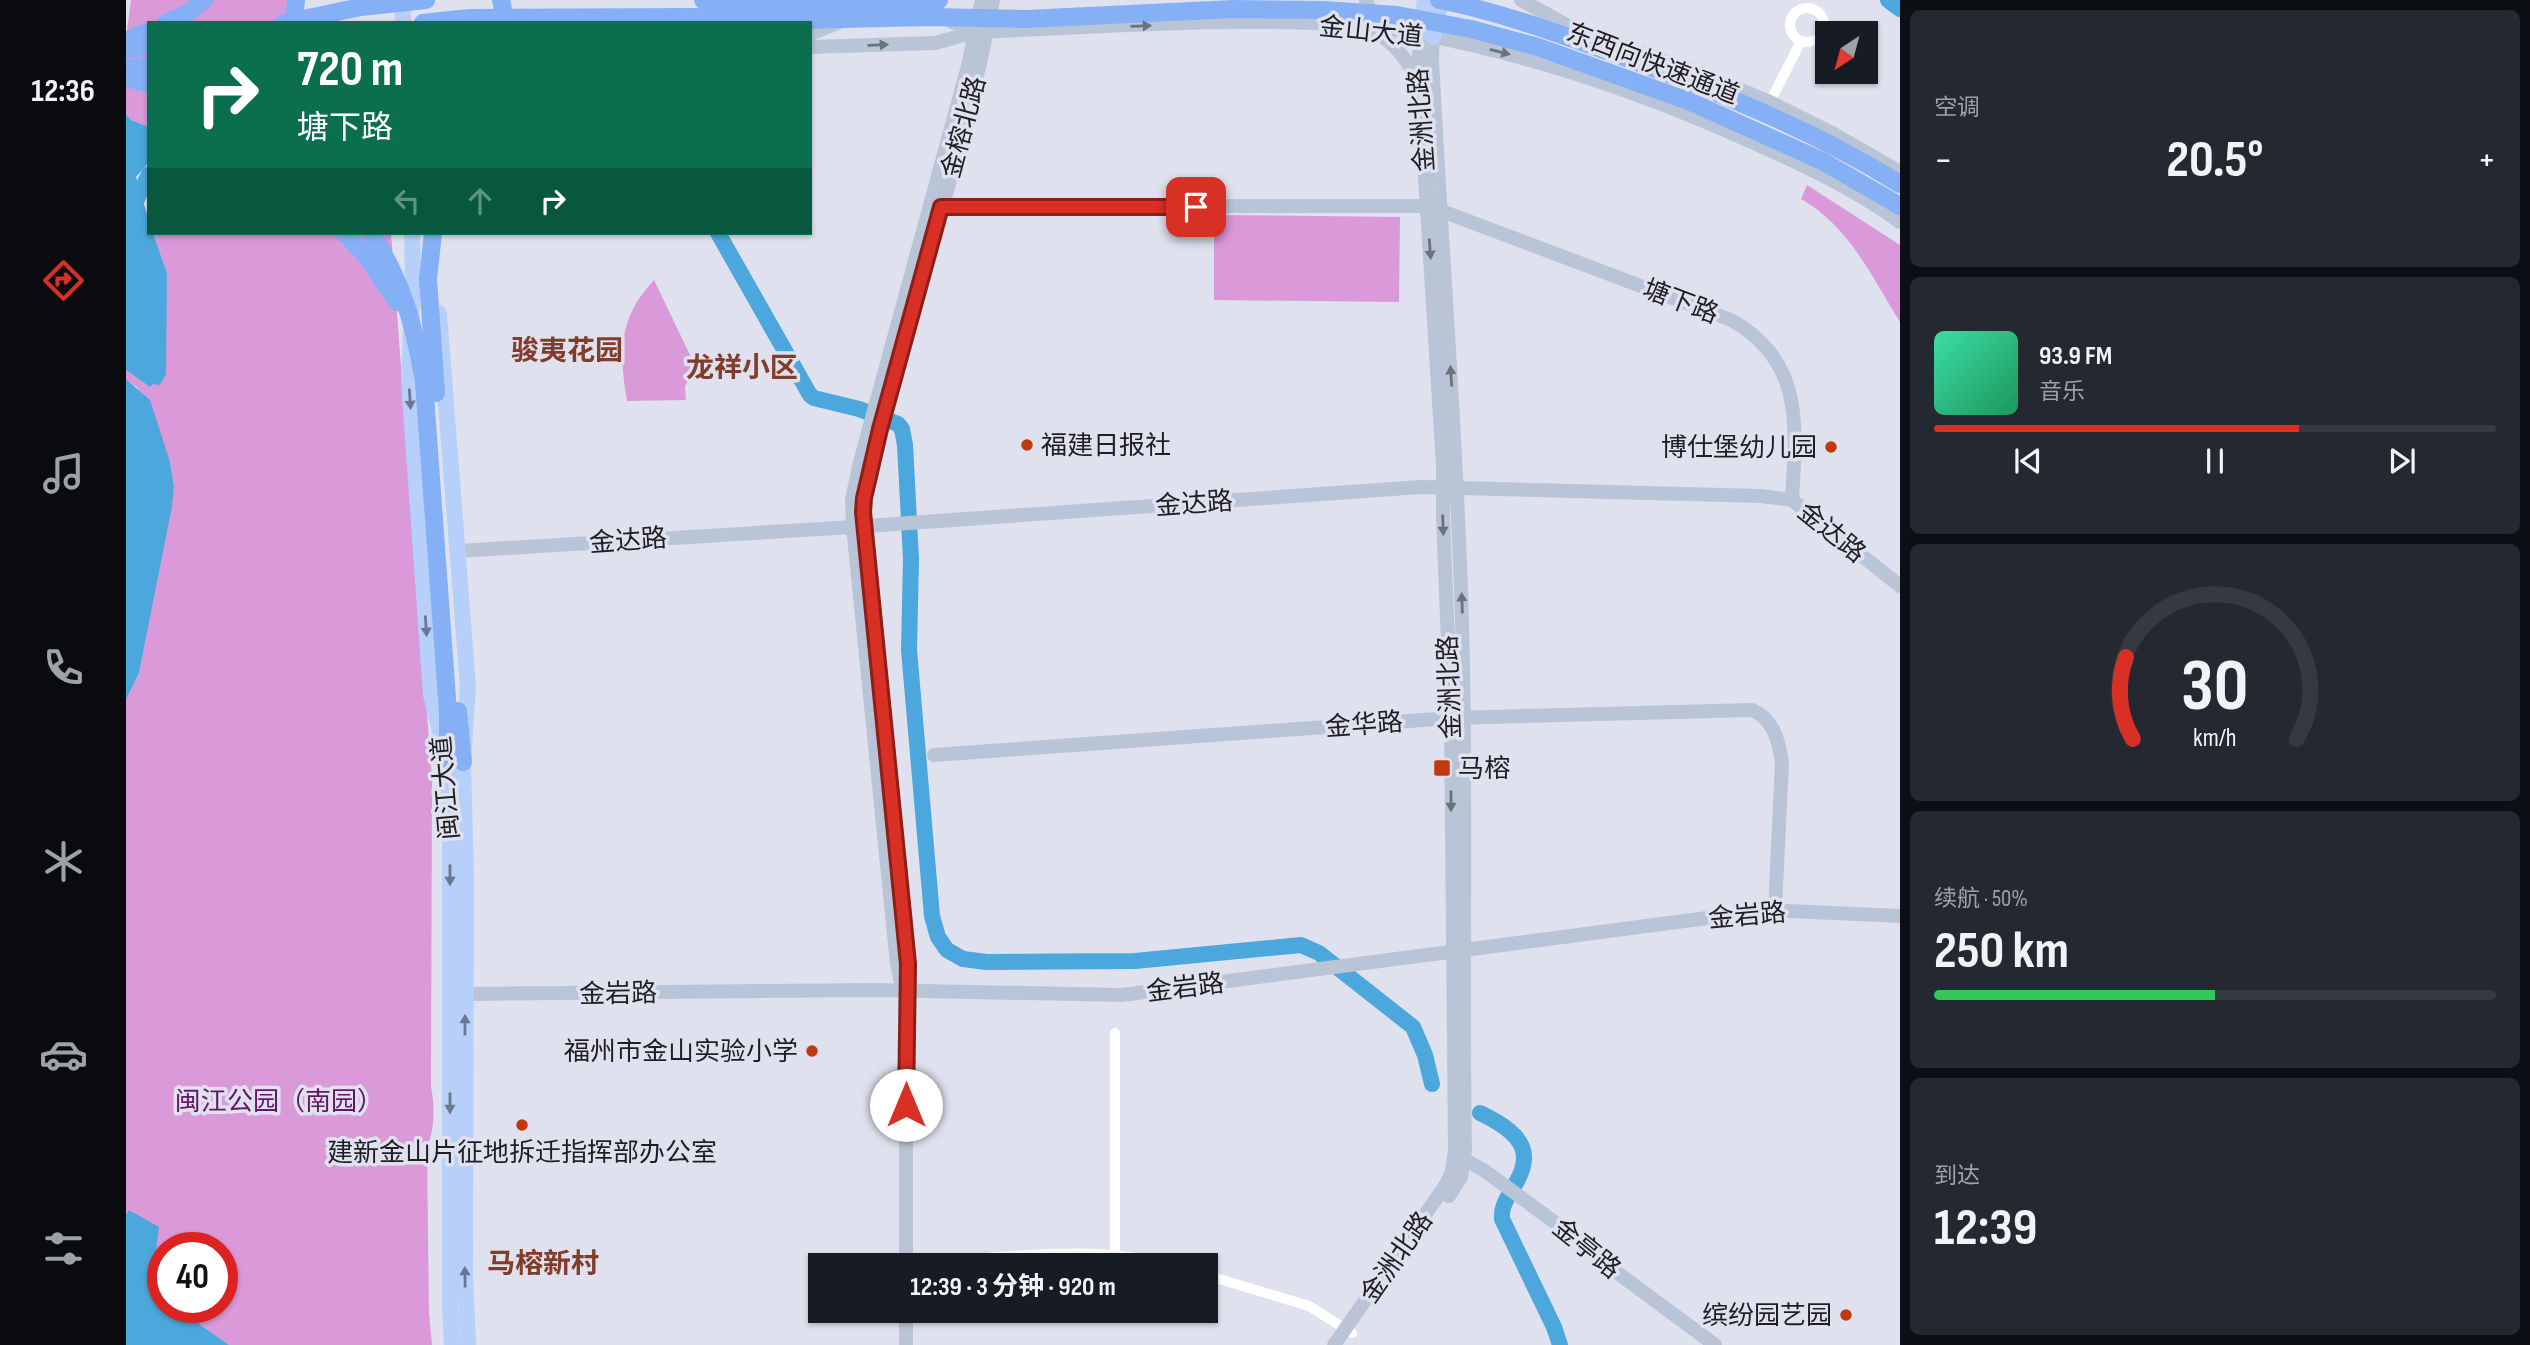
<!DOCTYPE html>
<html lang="zh">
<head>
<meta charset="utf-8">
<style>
  body { margin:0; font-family:"Sofia Sans Condensed","Noto Sans SC",sans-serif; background:#242831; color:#f1f3f6; height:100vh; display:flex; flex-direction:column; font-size:26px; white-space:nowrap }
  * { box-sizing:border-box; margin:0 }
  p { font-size:23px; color:#9ea1a6 }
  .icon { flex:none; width:38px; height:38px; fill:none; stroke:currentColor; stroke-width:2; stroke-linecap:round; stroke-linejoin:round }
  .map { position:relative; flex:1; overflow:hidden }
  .panel { display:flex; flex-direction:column; gap:10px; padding:10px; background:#0d0f14; width:630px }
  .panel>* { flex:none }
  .top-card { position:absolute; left:21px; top:21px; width:665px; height:214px; border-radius:0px; box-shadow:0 2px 5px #0004; background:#0b6e4f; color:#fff; overflow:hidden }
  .needle { width:46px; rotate:216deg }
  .fabs { position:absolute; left:1689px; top:21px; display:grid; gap:14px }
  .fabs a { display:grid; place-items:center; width:63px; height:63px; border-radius:0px; background:#171b24; box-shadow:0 2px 5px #0004; font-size:35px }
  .speed { position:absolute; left:21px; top:1232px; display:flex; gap:14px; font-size:35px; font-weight:700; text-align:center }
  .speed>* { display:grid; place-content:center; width:91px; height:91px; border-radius:50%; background:#171b24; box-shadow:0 2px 5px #0004; line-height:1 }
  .speed .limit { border:10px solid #d22; background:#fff; color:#111 }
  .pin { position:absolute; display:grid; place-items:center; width:60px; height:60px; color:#fff; margin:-30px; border-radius:14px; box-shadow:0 4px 10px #0006 }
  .me { position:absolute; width:77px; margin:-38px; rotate:0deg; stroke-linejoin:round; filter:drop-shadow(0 0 5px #0008) }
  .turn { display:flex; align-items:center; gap:24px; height:147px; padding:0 35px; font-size:32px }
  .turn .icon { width:91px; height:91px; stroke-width:2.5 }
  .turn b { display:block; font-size:49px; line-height:60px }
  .lanes { display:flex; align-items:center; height:66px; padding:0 35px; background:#0003; justify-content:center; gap:35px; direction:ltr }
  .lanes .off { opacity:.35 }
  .big { font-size:52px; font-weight:700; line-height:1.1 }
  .panel .tile { flex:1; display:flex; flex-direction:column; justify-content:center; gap:10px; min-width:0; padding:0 24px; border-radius:10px; background:#242831 }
  .panel .dial { align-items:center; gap:0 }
  .dial svg { height:182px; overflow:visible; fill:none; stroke:#363941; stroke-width:7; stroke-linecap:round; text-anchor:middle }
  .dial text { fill:#f1f3f6; stroke:none }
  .song { display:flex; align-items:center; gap:21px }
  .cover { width:84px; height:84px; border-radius:10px; background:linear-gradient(135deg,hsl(160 70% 55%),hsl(150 70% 35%)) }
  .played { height:7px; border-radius:4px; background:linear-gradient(90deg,#d93025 65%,#363941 65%) }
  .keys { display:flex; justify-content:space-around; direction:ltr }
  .heat { display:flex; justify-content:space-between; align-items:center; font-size:38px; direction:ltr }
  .charge { height:10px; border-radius:5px; background:linear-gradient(90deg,#34c759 50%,#363941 0) }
  .trip { position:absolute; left:682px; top:1253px; width:410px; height:70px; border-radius:0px; background:#171b24; box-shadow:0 2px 5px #0004; font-weight:700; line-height:70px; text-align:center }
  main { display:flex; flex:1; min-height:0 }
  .tab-bar { display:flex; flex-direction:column; width:126px; justify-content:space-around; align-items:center; background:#090b0e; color:#9ea1a6 }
  .tab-bar .icon { width:49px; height:49px }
  .tab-bar .on { color:#d93025 }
  .tab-bar b { font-size:32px; color:#f1f3f6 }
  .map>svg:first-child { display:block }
  .green { fill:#da99d8 }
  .water { fill:#4ba7dc }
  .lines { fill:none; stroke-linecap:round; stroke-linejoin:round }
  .river { stroke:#4ba7dc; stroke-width:16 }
  .street { stroke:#fff; stroke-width:10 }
  .secondary { stroke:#b9c5d6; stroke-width:14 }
  .primary { stroke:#b6d0f9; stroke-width:16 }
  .highway { stroke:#85b0f5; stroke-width:18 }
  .oneway { fill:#6c727c }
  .oneway2 { fill:#6a778e }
  .route-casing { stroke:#8d1f18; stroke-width:18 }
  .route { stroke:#d93025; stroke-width:12 }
  .poi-dot { fill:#c2390e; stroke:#e0e1ee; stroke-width:2.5 }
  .labels { text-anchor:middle; stroke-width:7; stroke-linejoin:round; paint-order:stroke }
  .street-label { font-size:26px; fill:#1e1e23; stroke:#e0e1ee }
  .poi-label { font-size:26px; fill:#1e1e23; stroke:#e0e1ee; text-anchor:end }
  .park-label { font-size:26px; fill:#651666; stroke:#e0e1ee }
  .neighbourhood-label { font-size:28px; font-weight:bold; fill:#813c2a; stroke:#e0e1ee }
</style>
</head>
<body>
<main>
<nav class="tab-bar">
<b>12:36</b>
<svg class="icon on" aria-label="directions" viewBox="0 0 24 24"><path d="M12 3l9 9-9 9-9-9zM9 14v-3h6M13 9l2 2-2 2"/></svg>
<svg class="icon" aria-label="music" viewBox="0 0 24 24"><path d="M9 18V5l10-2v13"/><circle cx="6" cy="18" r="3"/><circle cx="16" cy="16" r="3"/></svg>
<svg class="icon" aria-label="phone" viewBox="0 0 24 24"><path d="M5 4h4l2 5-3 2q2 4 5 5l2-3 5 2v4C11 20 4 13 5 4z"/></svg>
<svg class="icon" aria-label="climate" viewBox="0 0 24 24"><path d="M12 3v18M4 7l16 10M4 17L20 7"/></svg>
<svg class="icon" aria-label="car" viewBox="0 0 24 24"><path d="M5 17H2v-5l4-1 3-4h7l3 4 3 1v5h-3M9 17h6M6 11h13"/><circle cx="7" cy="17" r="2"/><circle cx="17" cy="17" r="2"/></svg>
<svg class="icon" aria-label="filters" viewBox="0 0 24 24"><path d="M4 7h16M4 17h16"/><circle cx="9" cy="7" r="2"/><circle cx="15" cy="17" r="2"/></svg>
</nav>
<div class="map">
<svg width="1774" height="1345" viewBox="0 0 1774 1345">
  <rect width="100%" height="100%" fill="#e0e1ee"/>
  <g class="green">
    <path d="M5,0H170L175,23H23V127L5,120L0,114V38Z"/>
    <path d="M1681,185L1774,245V322C1746,277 1723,226 1675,199Z"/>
    <path d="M1088,215L1274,217L1273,302L1088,300Z"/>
    <path d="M27,233H265L306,780L305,1087C309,1107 309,1128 301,1147L303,1312L306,1345H103L76,1326L55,1307H96V1248H37V1271L30,1251L2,1211L0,1214V700L13,673L48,486L44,462L12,388L0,379V370L24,387L40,292L41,273Z"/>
    <path d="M528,280L576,380H562L559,387L560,400L501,401C493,351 492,319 528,280Z"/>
  </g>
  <g class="water">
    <path d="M0,114L5,120L23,127V162L10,177L23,221V233H27L41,273L40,374L34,385L27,384L24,387L0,370Z"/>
    <path d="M0,379L24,400L44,462L48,486L46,506L13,673L0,700Z"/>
    <path d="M3,1210L33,1227L30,1251L37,1271V1307H55L76,1326L103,1345H0V1214Z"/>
  </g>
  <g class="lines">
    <g class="river">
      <path d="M1762,0L1774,9"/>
      <path d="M0,222L23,174"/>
      <path d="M592,233L684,395L688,398L733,409L772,424L776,429L779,445L785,559L783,650L806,916L812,937L821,950L837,959L861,962L1009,961L1175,945L1193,953L1287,1027L1299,1055L1306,1084"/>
      <path d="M1354,1113C1371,1121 1399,1136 1398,1158C1398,1171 1390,1183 1384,1193C1379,1202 1375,1209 1376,1219L1428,1327L1434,1345"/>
    </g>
    <g class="street">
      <circle cx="1681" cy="25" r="17"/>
      <path d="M1644,102L1675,41"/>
      <path d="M989,1253V1033"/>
      <path d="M866,1257C929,1254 981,1248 1043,1265"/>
      <path d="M1080,1275L1183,1306L1226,1333"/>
    </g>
    <g class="secondary">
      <path d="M1240,0L1244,10L1238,26C1263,37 1277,53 1290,77"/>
      <path d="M1395,0L1455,33L1576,74L1644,102L1708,134L1774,172"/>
      <path d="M820,19L849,32C977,27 1114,16 1241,26C1276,29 1311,37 1345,45C1436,66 1524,97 1610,135C1667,160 1724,186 1774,222"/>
      <path d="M684,34L714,22"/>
      <path d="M1307,37L1306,57C1315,246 1331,434 1336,623C1341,798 1336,974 1339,1150L1335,1177L1323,1196"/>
      <path d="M684,47L809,43L849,32"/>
      <path d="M809,206H1301"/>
      <path d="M1313,210L1605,320C1679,361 1670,428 1666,500"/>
      <path d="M332,551L727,527L1295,487L1635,496L1666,500L1774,586"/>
      <path d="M808,755L1325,718L1626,710C1648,719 1653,742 1656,763L1649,909"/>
      <path d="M776,987L771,964L727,527L726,499L734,462L842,66L856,0"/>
      <path d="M339,994L750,990L996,995L1642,910L1774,916"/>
      <path d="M1330,1158L1345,1163L1359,1171L1465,1249L1489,1271L1589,1345"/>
      <path d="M780,1265V1007L782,964L737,526C738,468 761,405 776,350C808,234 845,118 867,0"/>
      <path d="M780,1345V1311"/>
      <path d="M1208,1345L1319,1186L1326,1172L1329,1150L1325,718L1317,517V466L1293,81V34"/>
    </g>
    <g class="primary">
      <path d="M277,0V23"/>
      <path d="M1293,34L1299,0"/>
      <path d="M1307,37L1315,0"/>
      <path d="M286,233L287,278L283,381L305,695L322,762L324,838V1304L326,1345"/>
      <path d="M313,313L342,687L337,762L340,878L339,1274L342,1345"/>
    </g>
    <g class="highway">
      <path d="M375,0L380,23"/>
      <path d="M577,0L669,3L813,0"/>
      <path d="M1313,0C1375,12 1433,34 1492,55C1590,91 1685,129 1774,184"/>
      <path d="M40,23L60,14L78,0"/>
      <path d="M158,23L235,7L300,0"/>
      <path d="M168,23L170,0"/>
      <path d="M297,23L343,18L570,17L669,20L805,17L900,19L1108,9L1197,10L1271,15L1345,29L1412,47L1565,102L1696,161L1774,206"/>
      <path d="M0,41L23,31"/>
      <path d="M0,50L23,46"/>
      <path d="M0,69L23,66"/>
      <path d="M0,78L23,84"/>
      <path d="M218,233L241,257L271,302"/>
      <path d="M245,233C277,283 288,324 298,382L322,712V762"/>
      <path d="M307,233L302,279L310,393"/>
      <path d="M332,711L337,762"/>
    </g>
  </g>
  <defs><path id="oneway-solid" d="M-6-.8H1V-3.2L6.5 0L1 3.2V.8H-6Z" transform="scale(1.75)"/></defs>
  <g class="oneway">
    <use href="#oneway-solid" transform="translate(1015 26) rotate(-2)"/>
    <use href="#oneway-solid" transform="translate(752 45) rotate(-2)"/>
    <use href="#oneway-solid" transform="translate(1374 52) rotate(14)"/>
    <use href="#oneway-solid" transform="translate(1304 249) rotate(86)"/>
    <use href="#oneway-solid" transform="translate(1325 376) rotate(-94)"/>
    <use href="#oneway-solid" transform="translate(1317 525) rotate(88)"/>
    <use href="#oneway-solid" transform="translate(1336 603) rotate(-92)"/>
    <use href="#oneway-solid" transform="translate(1325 801) rotate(90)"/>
  </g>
  <g class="oneway2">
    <use href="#oneway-solid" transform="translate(284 399) rotate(86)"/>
    <use href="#oneway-solid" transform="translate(300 626) rotate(86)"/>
    <use href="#oneway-solid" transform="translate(324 875) rotate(90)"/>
    <use href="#oneway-solid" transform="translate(339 1025) rotate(-90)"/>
    <use href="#oneway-solid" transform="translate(324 1103) rotate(90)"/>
    <use href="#oneway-solid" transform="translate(339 1277) rotate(-91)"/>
  </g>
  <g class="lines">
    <defs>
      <path id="route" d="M780,1105L782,964L737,512L738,498L754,429L815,207H1070"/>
    </defs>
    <use href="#route" class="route-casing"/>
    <use href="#route" class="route"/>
  </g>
  <g class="poi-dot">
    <circle cx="901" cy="445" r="7"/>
    <circle cx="1705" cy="447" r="7"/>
    <rect x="1307" y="759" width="18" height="18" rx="3.5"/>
    <circle cx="686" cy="1051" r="7"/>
    <circle cx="396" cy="1125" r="7"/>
    <circle cx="1720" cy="1315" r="7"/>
  </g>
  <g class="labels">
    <g class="street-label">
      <text transform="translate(1245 31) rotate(6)" y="9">金山大道</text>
      <text transform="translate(1527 63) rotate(21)" y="9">东西向快速通道</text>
      <text transform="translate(1295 120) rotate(-94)" y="9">金洲北路</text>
      <text transform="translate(837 127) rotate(-75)" y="9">金榕北路</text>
      <text transform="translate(1555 301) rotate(21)" y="9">塘下路</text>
      <text transform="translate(1068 503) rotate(-4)" y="9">金达路</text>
      <text transform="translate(1706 532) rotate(39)" y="9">金达路</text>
      <text transform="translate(502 540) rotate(-4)" y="9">金达路</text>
      <text transform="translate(1323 687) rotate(-92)" y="9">金洲北路</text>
      <text transform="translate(1238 724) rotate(-4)" y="9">金华路</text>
      <text transform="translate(319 788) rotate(-95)" y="9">闽江大道</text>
      <text transform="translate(1621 915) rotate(-5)" y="9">金岩路</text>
      <text transform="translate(1059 987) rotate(-7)" y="9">金岩路</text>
      <text transform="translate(492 993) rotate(-1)" y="9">金岩路</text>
      <text transform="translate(1461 1248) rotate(39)" y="9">金亭路</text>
      <text transform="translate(1270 1257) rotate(-55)" y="9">金洲北路</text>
    </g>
    <g class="poi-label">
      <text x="915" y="454" text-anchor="start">福建日报社</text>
      <text x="1691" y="456">博仕堡幼儿园</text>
      <text x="1332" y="777" text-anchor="start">马榕</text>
      <text x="672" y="1060">福州市金山实验小学</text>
      <text x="396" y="1161" text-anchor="middle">建新金山片征地拆迁指挥部办公室</text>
      <text x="1706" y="1324">缤纷园艺园</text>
    </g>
    <g class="park-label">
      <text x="153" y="1110">闽江公园（南园）</text>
    </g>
    <g class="neighbourhood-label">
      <text x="441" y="360">骏夷花园</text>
      <text x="616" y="377">龙祥小区</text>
      <text x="417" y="1273">马榕新村</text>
    </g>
  </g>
</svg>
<div class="fabs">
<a><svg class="needle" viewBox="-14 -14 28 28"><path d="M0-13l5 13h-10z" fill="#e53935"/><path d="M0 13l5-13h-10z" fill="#9ea1a6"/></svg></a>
</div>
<div class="speed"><div class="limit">40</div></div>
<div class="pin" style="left:1070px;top:207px;background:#d93025"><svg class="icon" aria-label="arrive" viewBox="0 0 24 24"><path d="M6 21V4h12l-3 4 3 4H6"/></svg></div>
<svg class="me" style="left:780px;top:1105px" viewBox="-20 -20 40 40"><circle r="19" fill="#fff"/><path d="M0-13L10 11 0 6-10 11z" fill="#d93025"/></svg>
<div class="trip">12:39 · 3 分钟 · 920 m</div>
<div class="top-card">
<div class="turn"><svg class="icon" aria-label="right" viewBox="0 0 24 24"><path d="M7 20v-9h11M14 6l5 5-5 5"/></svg><div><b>720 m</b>塘下路</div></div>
<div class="lanes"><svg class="icon off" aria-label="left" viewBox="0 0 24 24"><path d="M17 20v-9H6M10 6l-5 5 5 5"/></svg><svg class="icon off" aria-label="ahead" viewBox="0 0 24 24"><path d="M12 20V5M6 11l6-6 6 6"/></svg><svg class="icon" aria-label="right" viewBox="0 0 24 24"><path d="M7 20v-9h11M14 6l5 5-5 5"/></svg></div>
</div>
</div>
<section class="panel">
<div class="tile"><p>空调</p>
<div class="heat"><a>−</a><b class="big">20.5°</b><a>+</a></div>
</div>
<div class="tile">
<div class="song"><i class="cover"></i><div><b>93.9 FM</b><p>音乐</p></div></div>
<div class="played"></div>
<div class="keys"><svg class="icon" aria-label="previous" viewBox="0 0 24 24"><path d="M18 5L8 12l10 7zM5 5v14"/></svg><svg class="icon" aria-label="pause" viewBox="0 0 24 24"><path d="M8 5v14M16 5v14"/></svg><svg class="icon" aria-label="next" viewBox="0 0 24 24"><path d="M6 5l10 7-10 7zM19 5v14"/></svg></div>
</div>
<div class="tile dial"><svg viewBox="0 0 100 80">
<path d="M14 69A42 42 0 1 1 86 69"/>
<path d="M14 69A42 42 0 0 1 11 33" stroke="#d93025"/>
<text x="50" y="56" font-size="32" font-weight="700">30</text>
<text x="50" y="72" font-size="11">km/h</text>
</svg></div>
<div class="tile"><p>续航 · 50%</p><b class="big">250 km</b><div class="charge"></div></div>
<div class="tile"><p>到达</p><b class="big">12:39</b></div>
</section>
</main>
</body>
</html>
